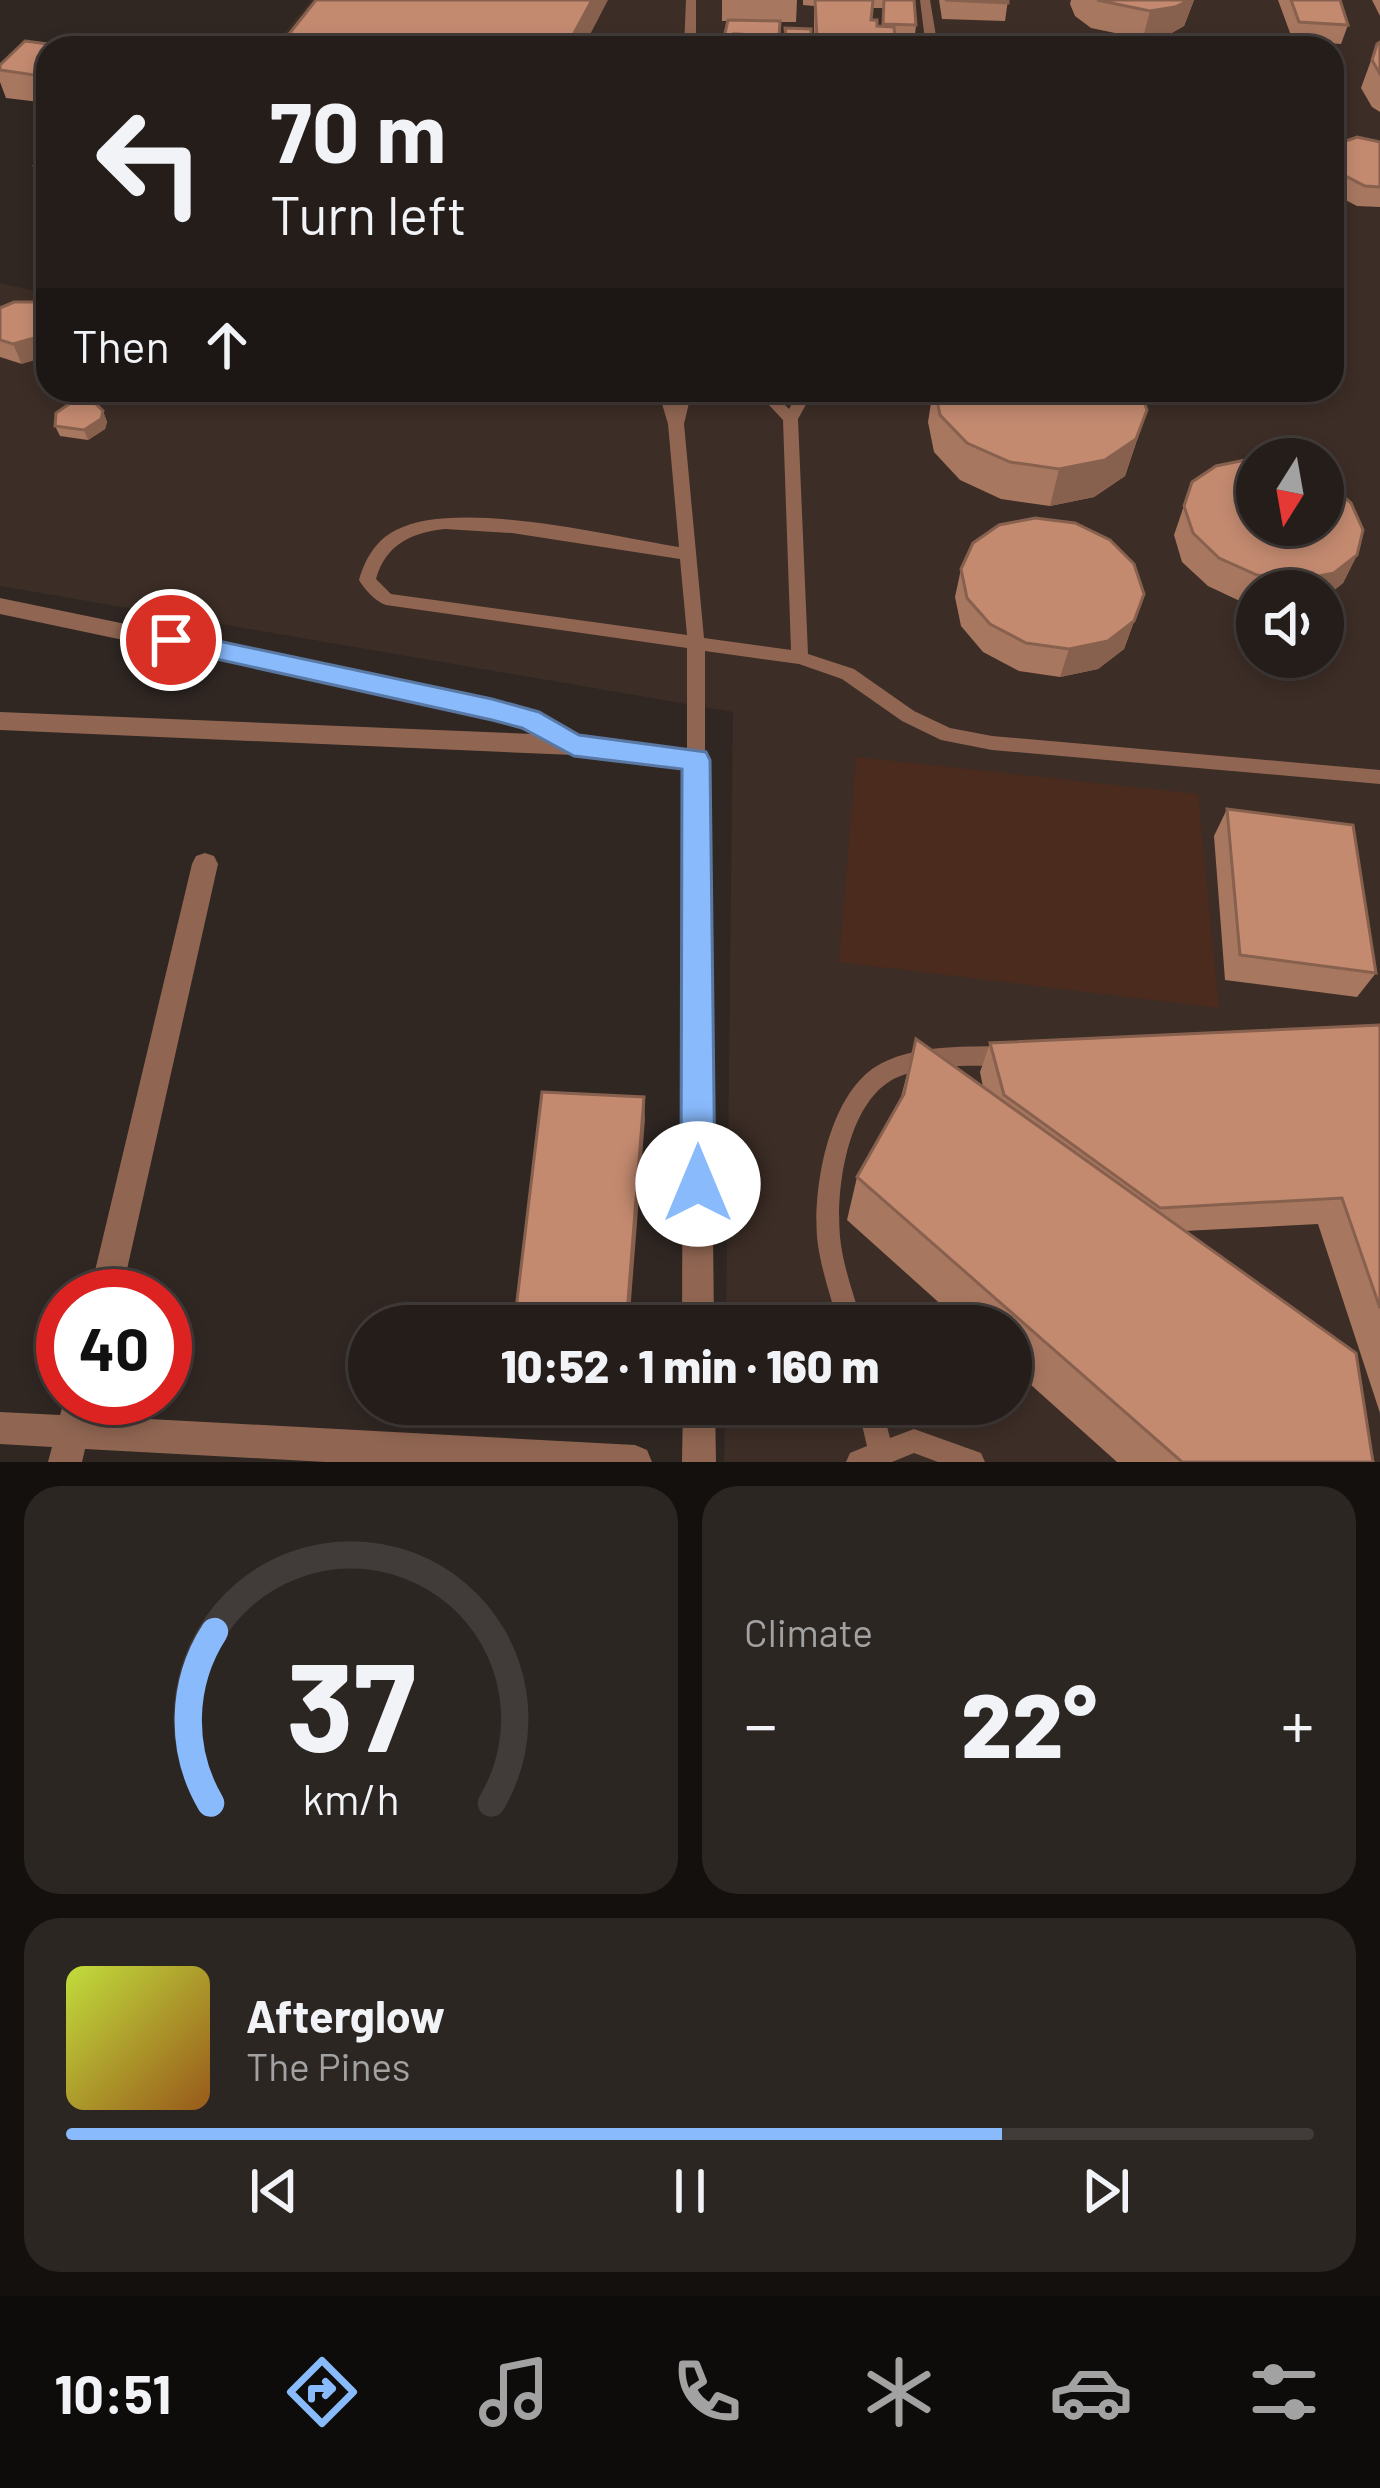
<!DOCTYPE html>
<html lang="en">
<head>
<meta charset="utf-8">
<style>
  body { margin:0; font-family:Barlow,sans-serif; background:#2c2623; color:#f1f3f6; height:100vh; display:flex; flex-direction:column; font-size:45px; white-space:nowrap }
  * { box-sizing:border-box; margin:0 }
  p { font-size:39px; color:#a3a2a2 }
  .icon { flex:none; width:66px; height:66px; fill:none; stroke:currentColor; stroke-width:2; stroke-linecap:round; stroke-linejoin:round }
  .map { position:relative; height:1462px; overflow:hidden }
  .details { display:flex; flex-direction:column; gap:24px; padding:24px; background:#14100e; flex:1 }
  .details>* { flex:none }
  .banner { position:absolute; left:36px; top:36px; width:1308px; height:366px; border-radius:36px; box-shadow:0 6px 18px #0003,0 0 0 3px #413b39; background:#241d1a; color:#f1f3f6; overflow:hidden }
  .needle { width:78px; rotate:191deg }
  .tools { position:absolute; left:1236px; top:438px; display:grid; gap:24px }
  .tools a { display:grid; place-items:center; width:108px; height:108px; border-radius:50%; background:#241d1a; box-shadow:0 6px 18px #0003,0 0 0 3px #413b39; font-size:60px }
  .speed { position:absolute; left:36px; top:1269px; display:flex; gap:24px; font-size:60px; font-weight:700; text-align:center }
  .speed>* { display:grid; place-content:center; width:156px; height:156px; border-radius:50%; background:#241d1a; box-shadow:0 6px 18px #0003,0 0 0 3px #413b39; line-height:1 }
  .speed .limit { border:18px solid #d22; background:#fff; color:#111 }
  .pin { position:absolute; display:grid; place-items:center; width:102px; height:102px; color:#fff; margin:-51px; border:6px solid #fff; border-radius:50%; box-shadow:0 3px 12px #0007 }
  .me { position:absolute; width:132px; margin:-66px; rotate:0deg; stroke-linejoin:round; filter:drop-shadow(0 0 9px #0008) }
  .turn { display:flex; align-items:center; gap:42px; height:252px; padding:0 36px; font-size:54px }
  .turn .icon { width:156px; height:156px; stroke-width:2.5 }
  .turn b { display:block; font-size:84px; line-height:102px }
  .then { display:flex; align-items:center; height:114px; padding:0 36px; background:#0003; gap:24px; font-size:45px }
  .big { font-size:90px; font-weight:800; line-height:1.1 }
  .details .widget { flex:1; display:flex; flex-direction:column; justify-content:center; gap:18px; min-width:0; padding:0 42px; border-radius:36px; background:#2c2623 }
  .details .dial { align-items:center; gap:0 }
  .dial svg { height:312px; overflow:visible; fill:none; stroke:#413b39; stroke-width:7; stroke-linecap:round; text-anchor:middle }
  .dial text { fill:#f1f3f6; stroke:none }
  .song { display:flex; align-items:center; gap:36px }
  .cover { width:144px; height:144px; border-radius:18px; background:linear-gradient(135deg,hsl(70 70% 55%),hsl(30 70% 35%)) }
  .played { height:12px; border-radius:6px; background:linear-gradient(90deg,#89bafc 75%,#413b39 75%) }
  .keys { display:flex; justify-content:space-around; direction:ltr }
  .heat { display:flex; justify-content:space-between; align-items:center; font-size:66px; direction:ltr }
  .details .tiles { flex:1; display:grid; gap:24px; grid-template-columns:1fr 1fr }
  .widget:last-child { grid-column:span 2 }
  .trip { position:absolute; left:348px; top:1305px; width:684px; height:120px; border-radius:60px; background:#241d1a; box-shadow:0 6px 18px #0003,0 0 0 3px #413b39; font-weight:800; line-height:120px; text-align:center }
  .tabs { display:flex; height:192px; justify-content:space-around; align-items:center; background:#0e0c0a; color:#a3a2a2 }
  .tabs .icon { width:84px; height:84px }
  .tabs .current { color:#89bafc }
  .tabs b { font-size:54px; color:#f1f3f6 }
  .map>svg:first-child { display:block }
  .built { fill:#3c2d26; fill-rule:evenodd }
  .green { fill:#4b2b1d }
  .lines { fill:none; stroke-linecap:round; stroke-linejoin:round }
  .service { fill:#906652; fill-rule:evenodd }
  .minor { fill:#906652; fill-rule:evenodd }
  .tertiary { fill:#906652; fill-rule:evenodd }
  .wall { fill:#a87760; fill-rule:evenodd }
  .shaded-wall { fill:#88614e }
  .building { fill:#c38a70; stroke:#88614e; stroke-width:3 }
  .route { fill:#89bafc; stroke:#5979a4; stroke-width:3 }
</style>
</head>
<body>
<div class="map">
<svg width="1380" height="1462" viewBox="0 0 1380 1462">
  <rect width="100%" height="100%" fill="#302723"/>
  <path class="built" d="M311,0H1380V1462H724L725,1404H1011V1326H726L733,712L0,586V283L48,294V390H1332V48H272ZM1257,459H1323V525H1257ZM1257,591H1323V657H1257Z"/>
  <path class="green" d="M856,757L1198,794L1219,1008L839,962Z"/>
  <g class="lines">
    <g class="service">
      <path d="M686,0H696V48H684Z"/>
      <path d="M920,0H930L938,48H926Z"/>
      <path d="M658,390H672L675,399L678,390H692L684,424L704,638L791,650L783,420L755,390H770L789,409L800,390H814L798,419L808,654L854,669L914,711L950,728L992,736L1380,770V784L992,750L941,740L902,721L842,679L799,664L705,651V760L702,765H690L687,760V648L386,605C376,602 364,589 359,580C365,559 376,540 396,530C457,498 610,536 679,547L668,424ZM445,529L512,533L680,559L687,635L391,594L376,579C386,544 411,533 445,529Z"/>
      <path d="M1009,1046L1016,1049L1020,1056L1016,1063L1009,1066C974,1066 931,1063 898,1077C846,1099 834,1196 841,1245C845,1272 855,1299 863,1326H839C831,1297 820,1267 817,1237C813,1184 830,1089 882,1063C920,1044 967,1047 1009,1046Z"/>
      <path d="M857,1404H881L890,1438L914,1429L981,1453L985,1462H938L914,1453L892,1462H846L850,1453L867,1446Z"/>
    </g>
    <g class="minor">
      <path d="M0,598L492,700L538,713L575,736L696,750L705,753L708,760L705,767L696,770L574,755L0,730V712L534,734L492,718L0,614Z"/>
      <path d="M205,853L214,856L218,864L121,1296H89L192,864L196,856Z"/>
      <path d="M65,1398H97L93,1416L635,1445L647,1450L652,1462H326L85,1449L82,1462H48L52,1447L0,1444V1412L60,1415Z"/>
    </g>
    <g class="tertiary">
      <path d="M696,750L705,753L708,760L714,1326H682L684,760L687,753Z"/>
      <path d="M683,1404H715L716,1462H682Z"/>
    </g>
  </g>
  <g class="wall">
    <path d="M722,0H797L796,22H780L779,36L814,37V6L803,5V0H914L916,25L914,44H896V48H724L727,21H722ZM872,8H883L882,27L877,26L871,20Z"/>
    <path d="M939,0H1008L1005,21L942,19Z"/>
    <path d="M1071,0H1194L1184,26L1168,35L1147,38L1219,48H1086L1089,35L1139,38L1091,28L1075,16L1070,4Z"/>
    <path d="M1278,0H1340L1348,25L1341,44L1293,41Z"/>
    <path d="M1372,0H1380V16Z"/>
    <path d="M1380,42V112L1372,107L1361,88L1377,44Z"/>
    <path d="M48,48V103L6,98L0,82V65Z"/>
    <path d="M1380,142V207L1357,206L1332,193V146Z"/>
    <path d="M48,151V194H46L35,165Z"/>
    <path d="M0,308L22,364L0,357Z"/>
    <path d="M933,390H1140L1147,410L1125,476L1094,497L1050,506L1001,499L960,480L934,452L928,422Z"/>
    <path d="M103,411L107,422L105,429L88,440L60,436L55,426Z"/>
    <path d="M1192,482L1357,555L1343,583L1323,599V591H1257V605L1244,603L1208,586L1182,562L1174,535Z"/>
    <path d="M961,569L1144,594L1124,649L1098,669L1060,677L1019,671L983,652L961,626L955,597Z"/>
    <path d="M1227,809L1376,973L1357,997L1225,980L1214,836Z"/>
    <path d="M1380,1025V1413L1318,1224L1184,1231L1373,1462H1117L1011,1367V1326H965L847,1220L857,1177L900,1101L916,1039L983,1087L980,1072L990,1043Z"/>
  </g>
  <g class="shaded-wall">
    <path d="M592,0H608L583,48H566Z"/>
    <path d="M1190,0H1194L1184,26L1168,35L1143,38L1150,11Z"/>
    <path d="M48,331V356L22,364L13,344Z"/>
    <path d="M1147,410L1125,476L1094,497L1050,506L1059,469Z"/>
    <path d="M103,411L107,422L105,429L88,440L84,430Z"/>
    <path d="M1357,555L1343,583L1323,599V591H1293L1298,580Z"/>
    <path d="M1134,621L1124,649L1098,669L1060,677L1069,649Z"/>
    <path d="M644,1097L645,1119L629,1326H626Z"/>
  </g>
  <g class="building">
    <path d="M316,0H592L566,48H278Z"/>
    <path d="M815,0H873L871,20H877V26L894,27L896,47L895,41L817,37Z"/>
    <path d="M884,0H914L916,25L883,24Z"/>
    <path d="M945,0H1008V3Z"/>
    <path d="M1097,0H1190L1175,7L1150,11Z"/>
    <path d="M1291,0H1340L1348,25L1299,22Z"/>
    <path d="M728,20L780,21L779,36L734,34V39L724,38Z"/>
    <path d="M785,28L811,29V37L786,36Z"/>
    <path d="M734,34L895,41V48H733Z"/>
    <path d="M1089,35L1217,41L1219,48H1091Z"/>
    <path d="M25,41L78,48H48V77L0,70V65Z"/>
    <path d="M1380,42V74L1372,60L1377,44Z"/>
    <path d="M1357,137L1380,142V187L1365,186L1332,169V146Z"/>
    <path d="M48,151V167L35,165Z"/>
    <path d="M14,302H45L48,304V331L45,335L13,344L0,340V308Z"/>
    <path d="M935,390H1140L1147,410L1136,439L1105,460L1059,469L1010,462L967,443L940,415Z"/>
    <path d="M93,401L103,411L101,419L84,430L55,426L56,413L72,402Z"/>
    <path d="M1250,459L1257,460V525H1323V479L1351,503L1363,530L1357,555L1334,573L1298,580L1257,575L1219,558L1193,533L1184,506L1192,482L1216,466Z"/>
    <path d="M1035,518L1075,523L1110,540L1134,564L1144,594L1134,621L1108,641L1069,649L1026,643L990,624L967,598L961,569L973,543L999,525Z"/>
    <path d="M1227,809L1353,825L1376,973L1240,955Z"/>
    <path d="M1380,1025V1308L1342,1198L1160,1208L1004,1095L990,1043Z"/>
    <path d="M916,1039L1356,1353L1373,1462H1182L857,1177L904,1094Z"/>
    <path d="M542,1092L644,1097L626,1326H514Z"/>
  </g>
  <path class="route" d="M171,631L492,699L539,712L579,735L706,752L710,760L715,1184L710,1196L698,1201L686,1196L681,1184L682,769L574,756L522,728L492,720L162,647L158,640Z"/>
</svg>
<div class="tools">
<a><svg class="needle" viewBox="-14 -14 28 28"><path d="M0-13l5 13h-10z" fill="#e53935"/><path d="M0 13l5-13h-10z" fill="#a3a2a2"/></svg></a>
<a><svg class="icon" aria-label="sound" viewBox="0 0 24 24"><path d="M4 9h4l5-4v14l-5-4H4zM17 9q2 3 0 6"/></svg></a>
</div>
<div class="speed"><div class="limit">40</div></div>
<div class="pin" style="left:171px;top:640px;background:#d93025"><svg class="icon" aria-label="arrive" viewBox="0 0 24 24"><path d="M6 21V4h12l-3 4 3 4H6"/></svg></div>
<svg class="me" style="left:698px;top:1184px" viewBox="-20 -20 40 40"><circle r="19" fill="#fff"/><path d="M0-13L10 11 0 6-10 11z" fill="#89bafc"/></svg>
<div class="trip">10:52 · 1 min · 160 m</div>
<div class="banner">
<div class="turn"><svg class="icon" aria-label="left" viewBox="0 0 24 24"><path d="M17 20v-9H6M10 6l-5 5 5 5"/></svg><div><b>70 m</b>Turn left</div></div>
<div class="then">Then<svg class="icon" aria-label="ahead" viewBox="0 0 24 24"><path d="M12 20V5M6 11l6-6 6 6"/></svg></div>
</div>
</div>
<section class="details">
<div class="tiles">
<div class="widget dial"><svg viewBox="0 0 100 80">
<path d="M14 69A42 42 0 1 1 86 69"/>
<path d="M14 69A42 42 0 0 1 15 25" stroke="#89bafc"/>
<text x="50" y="56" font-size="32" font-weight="700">37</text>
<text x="50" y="72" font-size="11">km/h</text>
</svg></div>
<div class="widget"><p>Climate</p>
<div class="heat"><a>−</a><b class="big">22°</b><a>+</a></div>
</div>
<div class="widget">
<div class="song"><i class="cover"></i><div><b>Afterglow</b><p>The Pines</p></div></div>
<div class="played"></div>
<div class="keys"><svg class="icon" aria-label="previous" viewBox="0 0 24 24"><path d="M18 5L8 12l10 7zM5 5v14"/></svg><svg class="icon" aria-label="pause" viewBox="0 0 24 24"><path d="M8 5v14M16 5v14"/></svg><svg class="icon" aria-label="next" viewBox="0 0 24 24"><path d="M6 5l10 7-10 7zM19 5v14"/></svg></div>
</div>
</div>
</section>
<nav class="tabs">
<b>10:51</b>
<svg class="icon current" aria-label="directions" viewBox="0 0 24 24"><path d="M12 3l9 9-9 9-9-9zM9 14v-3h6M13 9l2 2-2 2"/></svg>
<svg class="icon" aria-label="music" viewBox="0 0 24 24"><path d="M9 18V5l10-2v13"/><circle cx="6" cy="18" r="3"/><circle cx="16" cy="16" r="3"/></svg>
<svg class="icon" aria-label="phone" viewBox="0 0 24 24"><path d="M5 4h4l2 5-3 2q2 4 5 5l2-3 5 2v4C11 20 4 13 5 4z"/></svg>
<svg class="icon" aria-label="climate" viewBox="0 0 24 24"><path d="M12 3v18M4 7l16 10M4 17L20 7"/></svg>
<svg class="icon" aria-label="car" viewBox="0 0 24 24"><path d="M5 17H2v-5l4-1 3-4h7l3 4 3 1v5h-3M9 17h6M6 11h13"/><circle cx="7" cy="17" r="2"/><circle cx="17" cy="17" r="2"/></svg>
<svg class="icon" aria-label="filters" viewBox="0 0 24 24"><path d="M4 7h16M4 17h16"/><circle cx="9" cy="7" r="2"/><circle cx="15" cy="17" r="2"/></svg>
</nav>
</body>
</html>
